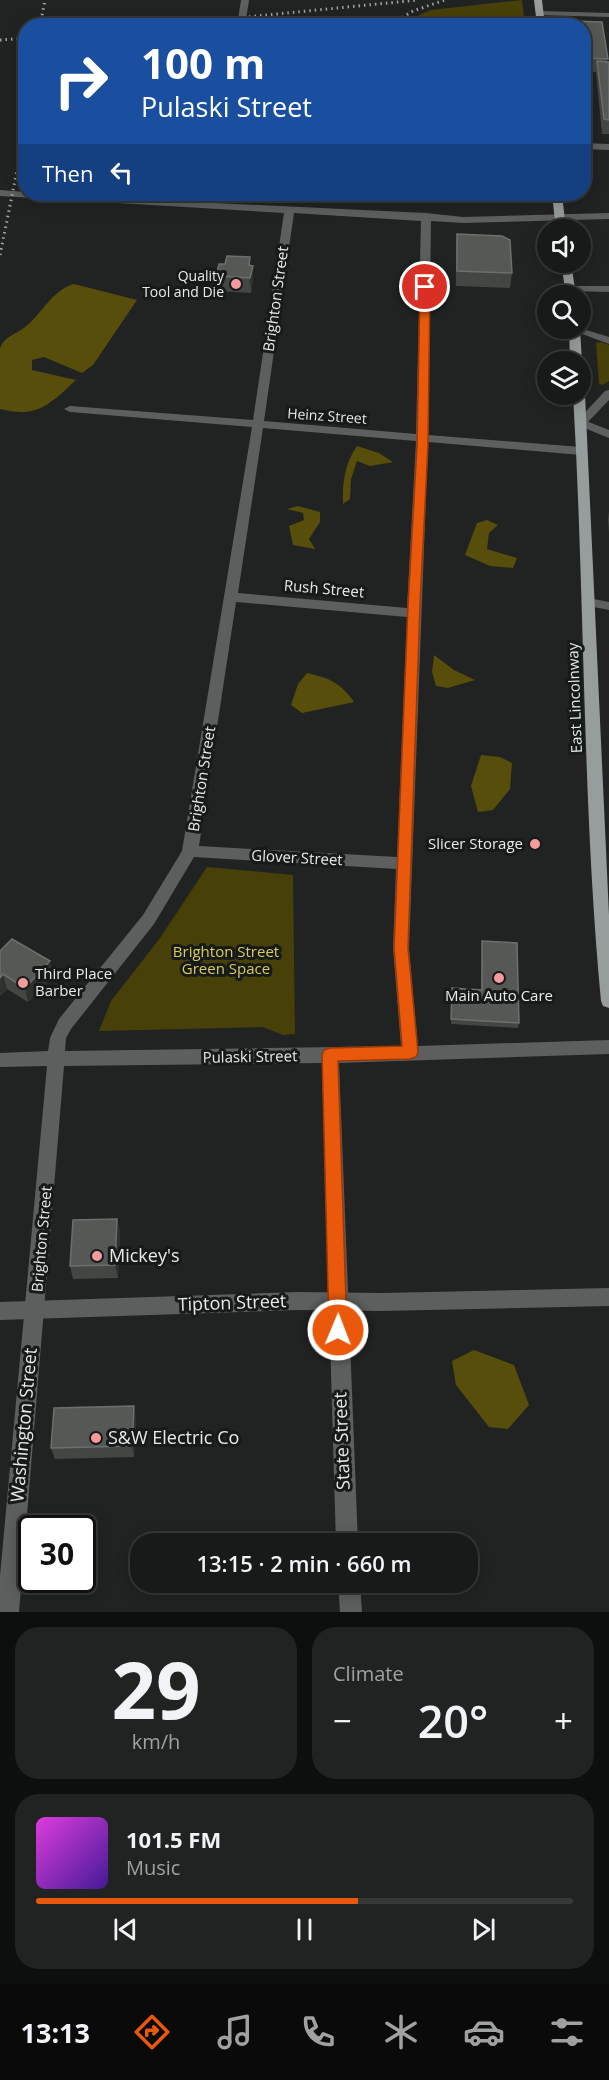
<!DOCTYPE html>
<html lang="en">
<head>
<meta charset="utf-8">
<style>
  body { margin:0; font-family:"Open Sans",sans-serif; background:#212322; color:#f1f3f6; height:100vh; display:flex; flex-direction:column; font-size:22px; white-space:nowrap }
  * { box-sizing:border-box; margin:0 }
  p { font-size:20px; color:#9fa1a2 }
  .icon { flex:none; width:33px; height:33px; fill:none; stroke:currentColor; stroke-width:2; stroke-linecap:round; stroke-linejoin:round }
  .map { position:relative; height:1612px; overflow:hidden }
  .drawer { display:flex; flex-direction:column; gap:15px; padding:15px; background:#0d0e0e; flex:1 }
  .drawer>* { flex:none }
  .banner { position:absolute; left:18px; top:18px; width:573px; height:183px; border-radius:24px; box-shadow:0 3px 15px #0003,0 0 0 2px #363838; background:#1a4fa0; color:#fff; overflow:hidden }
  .buttons { position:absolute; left:537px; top:219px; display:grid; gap:12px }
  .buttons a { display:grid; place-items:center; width:54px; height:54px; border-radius:50%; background:#181a19; box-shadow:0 3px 15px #0003,0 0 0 2px #363838; font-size:30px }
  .speed { position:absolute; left:18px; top:1515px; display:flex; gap:12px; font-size:30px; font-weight:700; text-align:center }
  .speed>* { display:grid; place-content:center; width:78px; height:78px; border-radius:50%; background:#181a19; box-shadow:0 3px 15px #0003,0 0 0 2px #363838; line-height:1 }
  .speed .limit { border:3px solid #111; border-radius:9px; background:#fff; color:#111 }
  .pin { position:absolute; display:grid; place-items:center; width:51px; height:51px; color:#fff; margin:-26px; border:3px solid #fff; border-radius:50%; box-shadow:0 2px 6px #0007 }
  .me { position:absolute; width:66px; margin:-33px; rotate:1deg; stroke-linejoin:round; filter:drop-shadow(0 0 4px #0008) }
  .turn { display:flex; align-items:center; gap:21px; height:126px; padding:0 24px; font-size:27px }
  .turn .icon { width:78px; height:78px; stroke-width:2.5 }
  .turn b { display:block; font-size:42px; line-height:51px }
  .then { display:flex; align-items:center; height:57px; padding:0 24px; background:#0003; gap:12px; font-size:22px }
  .big { font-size:45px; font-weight:600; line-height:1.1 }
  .drawer .card { flex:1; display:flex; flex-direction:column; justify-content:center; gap:9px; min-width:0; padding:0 21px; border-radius:24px; background:#212322 }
  .drawer .dial { align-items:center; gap:0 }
  .dial b { font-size:78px; line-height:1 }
  .song { display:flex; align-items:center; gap:18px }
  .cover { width:72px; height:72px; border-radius:9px; background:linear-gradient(135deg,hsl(300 70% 55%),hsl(260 70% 35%)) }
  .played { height:6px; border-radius:3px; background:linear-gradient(90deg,#ea580c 60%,#363838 60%) }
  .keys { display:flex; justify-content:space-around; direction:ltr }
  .heat { display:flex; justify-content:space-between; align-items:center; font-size:33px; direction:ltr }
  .drawer .tiles { flex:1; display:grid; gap:15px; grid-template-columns:1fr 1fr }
  .card:last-child { grid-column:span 2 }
  .trip { position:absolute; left:130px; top:1533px; width:348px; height:60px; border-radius:24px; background:#181a19; box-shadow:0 3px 15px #0003,0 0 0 2px #363838; font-weight:600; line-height:60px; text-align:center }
  .tab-bar { display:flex; height:96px; justify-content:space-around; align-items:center; background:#0a0a0a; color:#9fa1a2 }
  .tab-bar .icon { width:42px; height:42px }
  .tab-bar .active { color:#ea580c }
  .tab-bar b { font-size:27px; color:#f1f3f6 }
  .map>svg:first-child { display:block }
  .green { fill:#474009 }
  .forest { fill:#564e0a }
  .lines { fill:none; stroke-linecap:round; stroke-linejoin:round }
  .minor { fill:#5d5f5f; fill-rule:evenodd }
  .tertiary { fill:#5d5f5f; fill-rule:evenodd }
  .primary { fill:#979c9c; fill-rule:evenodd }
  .rail { stroke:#a2a5a3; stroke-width:3; stroke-dasharray:1.5 4; stroke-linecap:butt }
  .wall { fill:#444643 }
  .shaded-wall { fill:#2e312e }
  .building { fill:#565855; stroke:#6c6f6c; stroke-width:1.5 }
  .route { fill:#ea580c; stroke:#983908; stroke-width:1.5 }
  .poi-dot { fill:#f59b9e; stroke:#161a18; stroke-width:2 }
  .labels { text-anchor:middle; stroke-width:6; stroke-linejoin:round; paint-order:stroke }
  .far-poi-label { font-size:14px; fill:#e7eae8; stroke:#161a18; text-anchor:end }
  .far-street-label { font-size:14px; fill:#e7eae8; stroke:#161a18 }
  .street-label { font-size:15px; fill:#e7eae8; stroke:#161a18 }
  .poi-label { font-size:15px; fill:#e7eae8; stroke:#161a18; text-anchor:end }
  .park-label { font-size:15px; fill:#dacb5b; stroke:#161a18 }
  .near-poi-label { font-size:18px; fill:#e7eae8; stroke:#161a18; text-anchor:start }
  .near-street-label { font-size:18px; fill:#e7eae8; stroke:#161a18 }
</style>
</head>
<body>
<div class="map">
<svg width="609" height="1612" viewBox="0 0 609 1612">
  <rect width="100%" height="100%" fill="#202321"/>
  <g class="green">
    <path d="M522,0L525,25H406L421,14L431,10Z"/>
    <path d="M601,342L609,345V381L603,385L599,384L596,343Z"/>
    <path d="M207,867L293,875L295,1034L283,1035L263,1027L99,1031L111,1001L160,938Z"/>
  </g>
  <g class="forest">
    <path d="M74,284L137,300L93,365L82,373L44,357L32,360V370L76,380C51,403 38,419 0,409V348C4,337 16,334 25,327C42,314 52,290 74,284Z"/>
    <path d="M357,446L379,453L393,462L370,466L357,461L351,479L350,499L343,504C342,483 345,463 357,446Z"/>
    <path d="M298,506L320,512V522L309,539L315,549L293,545L289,526L304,520L303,513L287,509Z"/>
    <path d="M487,520L498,525L489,533L487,549L517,558L513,568L490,566L465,555L477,523Z"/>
    <path d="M434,655L454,670L475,680L448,688L436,686L432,672Z"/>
    <path d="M307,673C329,678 341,683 354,702L302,713L291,705L298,684Z"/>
    <path d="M481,755L500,757L512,763L510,789L493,810L478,812L471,786Z"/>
    <path d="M474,1350L514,1365L529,1405L508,1429L489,1427L456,1385L452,1361Z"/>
  </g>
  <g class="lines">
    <g class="minor">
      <path d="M241,0H249L245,26H237Z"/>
      <path d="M540,11L609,13V17L537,15L536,13Z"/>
      <path d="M584,143L609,144V150L584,149Z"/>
      <path d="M0,190L26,192V194L426,213L463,217L609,213V219L463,223L431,221L428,435L581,447L587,451L581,455L428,442L409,948L418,1046L609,1040V1054L339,1063L358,1544H336L322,1063L64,1066L19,1612H0V1576L47,1066L0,1067V1053L48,1051L50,1038L59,1019L143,915L182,851L252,427L70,412L64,409L70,406L253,420L284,213L0,196ZM294,213L421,221L416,434L264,421ZM263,428L416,441L407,608L238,593ZM236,602L407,617L397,857L199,846ZM194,857L396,869L393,948L401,1046L65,1051L66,1038L71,1029L154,924Z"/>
      <path d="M570,286H609V292L566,291V287Z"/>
      <path d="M580,328L609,337V344L569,329Z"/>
      <path d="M609,390V400L585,425H577V421L605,391Z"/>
      <path d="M588,598L609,602V610L583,605L581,602Z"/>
      <path d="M338,1582H360L362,1612H340Z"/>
    </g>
    <g class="tertiary">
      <path d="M581,419L609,430V438L577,425V421Z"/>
      <path d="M609,1288V1306L382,1311L298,1310L0,1320V1302L298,1292L382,1293Z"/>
    </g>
    <g class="primary">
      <path d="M534,0H542L545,26H537Z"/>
      <path d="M552,194H562L566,230H556Z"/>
      <path d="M561,262H571L576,296H566Z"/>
      <path d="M569,328H580L582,362L580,364V362H570Z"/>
      <path d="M580,391L585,394L609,915V1008L603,1006L601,1001C582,799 585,597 573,394H580Z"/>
    </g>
    <g class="rail">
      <path d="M40,26L45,0"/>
      <path d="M156,26L418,0"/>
      <path d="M388,26L413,11L445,0"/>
      <path d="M0,40L26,38"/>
      <path d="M18,134L26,96"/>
      <path d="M0,255L26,126"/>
    </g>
  </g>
  <g class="wall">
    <path d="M573,21L602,22L608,59L607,61L609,62V134H602L596,72H584V26H572Z"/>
    <path d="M457,234L512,273L510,288L456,286V249Z"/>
    <path d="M251,265L253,266V281L251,293L217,291L216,276Z"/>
    <path d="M609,511V534L608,519Z"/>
    <path d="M482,941L519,1023L518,1028L451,1024L452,988L481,990Z"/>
    <path d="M0,951L53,976L28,1002L7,989L0,996Z"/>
    <path d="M117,1219L120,1232L118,1278L73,1279L70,1266Z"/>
    <path d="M136,1417L134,1457L55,1459L51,1448Z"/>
  </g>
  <g class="shaded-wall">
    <path d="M253,266V281L251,293L250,278Z"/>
    <path d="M50,961L53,976L28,1002L25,988Z"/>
    <path d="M3,974L7,989L0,996V978Z"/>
    <path d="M117,1219L120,1232L118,1278L115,1265Z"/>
    <path d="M134,1406L136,1417L134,1457L132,1446Z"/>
  </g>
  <g class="building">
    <path d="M573,21L602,22L608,59L584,58V26H573Z"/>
    <path d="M597,61L609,62V120L604,119Z"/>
    <path d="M457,234L502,236L510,240L512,273L457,271Z"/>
    <path d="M227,256L250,257L249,265L253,266L250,278L216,276L219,264H225Z"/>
    <path d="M12,939L50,961L25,988L3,974L0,978V951Z"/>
    <path d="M482,941L517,943L519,1023L451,1019L452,988L482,990Z"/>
    <path d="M117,1219L115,1265L70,1266L73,1220Z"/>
    <path d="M134,1406L132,1446L51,1448L54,1408Z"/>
  </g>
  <path class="route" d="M425,284L430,287L428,446L420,605L408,948L418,1052L416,1057L410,1059L338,1061L347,1330L344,1336L338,1338L332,1336L329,1330L322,1055L324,1050L330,1048L402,1046L394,948L408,605L417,446L420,287Z"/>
  <g class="poi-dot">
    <circle cx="236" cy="284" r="6"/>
    <circle cx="535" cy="844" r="6"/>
    <circle cx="499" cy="978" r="6"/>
    <circle cx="23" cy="983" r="6"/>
    <circle cx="97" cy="1256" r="6"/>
    <circle cx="96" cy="1438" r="6"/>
  </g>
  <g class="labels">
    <g class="far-poi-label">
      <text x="224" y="281">Quality<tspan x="224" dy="16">Tool and Die</tspan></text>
    </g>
    <g class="far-street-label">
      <text transform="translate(327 416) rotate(4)" y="5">Heinz Street</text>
    </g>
    <g class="street-label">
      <text transform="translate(276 299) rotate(-82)" y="5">Brighton Street</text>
      <text transform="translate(324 589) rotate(5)" y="5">Rush Street</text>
      <text transform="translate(575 698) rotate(-92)" y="5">East Lincolnway</text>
      <text transform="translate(202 779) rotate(-81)" y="5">Brighton Street</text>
      <text transform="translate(297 858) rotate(3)" y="5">Glover Street</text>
      <text transform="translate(250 1057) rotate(-1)" y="5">Pulaski Street</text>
      <text transform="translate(42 1239) rotate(-85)" y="5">Brighton Street</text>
    </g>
    <g class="poi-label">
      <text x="523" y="849">Slicer Storage</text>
      <text x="35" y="979" text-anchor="start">Third Place<tspan x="35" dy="17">Barber</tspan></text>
      <text x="499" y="1001" text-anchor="middle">Main Auto Care</text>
    </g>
    <g class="park-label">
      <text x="226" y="957">Brighton Street<tspan x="226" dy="17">Green Space</tspan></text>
    </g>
    <g class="near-poi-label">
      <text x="109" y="1262">Mickey's</text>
      <text x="108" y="1444">S&amp;W Electric Co</text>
    </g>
    <g class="near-street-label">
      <text transform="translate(232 1303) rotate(-2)" y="6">Tipton Street</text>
      <text transform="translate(24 1425) rotate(-85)" y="6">Washington Street</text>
      <text transform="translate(342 1441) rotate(-92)" y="6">State Street</text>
    </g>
  </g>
</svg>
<div class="buttons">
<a><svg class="icon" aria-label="sound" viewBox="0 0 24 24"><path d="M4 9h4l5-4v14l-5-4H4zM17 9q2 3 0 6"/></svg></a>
<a><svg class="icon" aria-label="search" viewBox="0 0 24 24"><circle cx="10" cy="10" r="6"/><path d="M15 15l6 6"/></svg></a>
<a><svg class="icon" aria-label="layers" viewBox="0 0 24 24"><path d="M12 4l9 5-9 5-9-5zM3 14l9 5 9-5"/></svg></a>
</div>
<div class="speed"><div class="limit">30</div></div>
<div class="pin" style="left:425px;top:287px;background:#d93025"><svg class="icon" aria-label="arrive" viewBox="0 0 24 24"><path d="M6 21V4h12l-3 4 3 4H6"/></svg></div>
<svg class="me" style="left:338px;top:1330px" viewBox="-20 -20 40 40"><circle r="17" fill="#ea580c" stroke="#fff" stroke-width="3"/><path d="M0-11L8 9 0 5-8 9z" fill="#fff"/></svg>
<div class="trip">13:15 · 2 min · 660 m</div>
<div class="banner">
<div class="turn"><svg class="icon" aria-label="right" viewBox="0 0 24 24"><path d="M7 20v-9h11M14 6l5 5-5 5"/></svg><div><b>100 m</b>Pulaski Street</div></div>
<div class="then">Then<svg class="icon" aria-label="left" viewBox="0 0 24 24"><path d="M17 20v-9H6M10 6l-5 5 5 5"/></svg></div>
</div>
</div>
<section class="drawer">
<div class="tiles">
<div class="card dial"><b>29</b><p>km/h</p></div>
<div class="card"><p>Climate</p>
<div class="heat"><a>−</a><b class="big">20°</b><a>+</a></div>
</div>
<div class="card">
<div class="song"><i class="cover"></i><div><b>101.5 FM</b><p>Music</p></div></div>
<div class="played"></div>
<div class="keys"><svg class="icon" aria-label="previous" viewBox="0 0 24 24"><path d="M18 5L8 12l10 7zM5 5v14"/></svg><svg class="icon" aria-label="pause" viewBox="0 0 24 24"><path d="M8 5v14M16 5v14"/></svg><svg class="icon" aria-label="next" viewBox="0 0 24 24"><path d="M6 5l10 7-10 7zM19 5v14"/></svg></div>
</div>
</div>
</section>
<nav class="tab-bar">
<b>13:13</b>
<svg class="icon active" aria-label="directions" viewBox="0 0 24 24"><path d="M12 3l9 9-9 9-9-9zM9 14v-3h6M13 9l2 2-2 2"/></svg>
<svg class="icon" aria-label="music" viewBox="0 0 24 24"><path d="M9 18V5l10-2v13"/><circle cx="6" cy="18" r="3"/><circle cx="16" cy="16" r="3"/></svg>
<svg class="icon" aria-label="phone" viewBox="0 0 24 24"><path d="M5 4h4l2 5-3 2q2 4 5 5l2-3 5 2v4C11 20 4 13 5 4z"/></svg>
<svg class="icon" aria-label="climate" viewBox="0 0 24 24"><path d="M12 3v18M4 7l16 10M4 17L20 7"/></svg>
<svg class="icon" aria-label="car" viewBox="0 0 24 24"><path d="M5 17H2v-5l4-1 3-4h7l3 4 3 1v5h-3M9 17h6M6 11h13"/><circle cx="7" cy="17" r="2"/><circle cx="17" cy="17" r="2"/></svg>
<svg class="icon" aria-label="filters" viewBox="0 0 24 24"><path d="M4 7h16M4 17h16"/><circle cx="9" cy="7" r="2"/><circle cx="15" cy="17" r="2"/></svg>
</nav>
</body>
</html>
